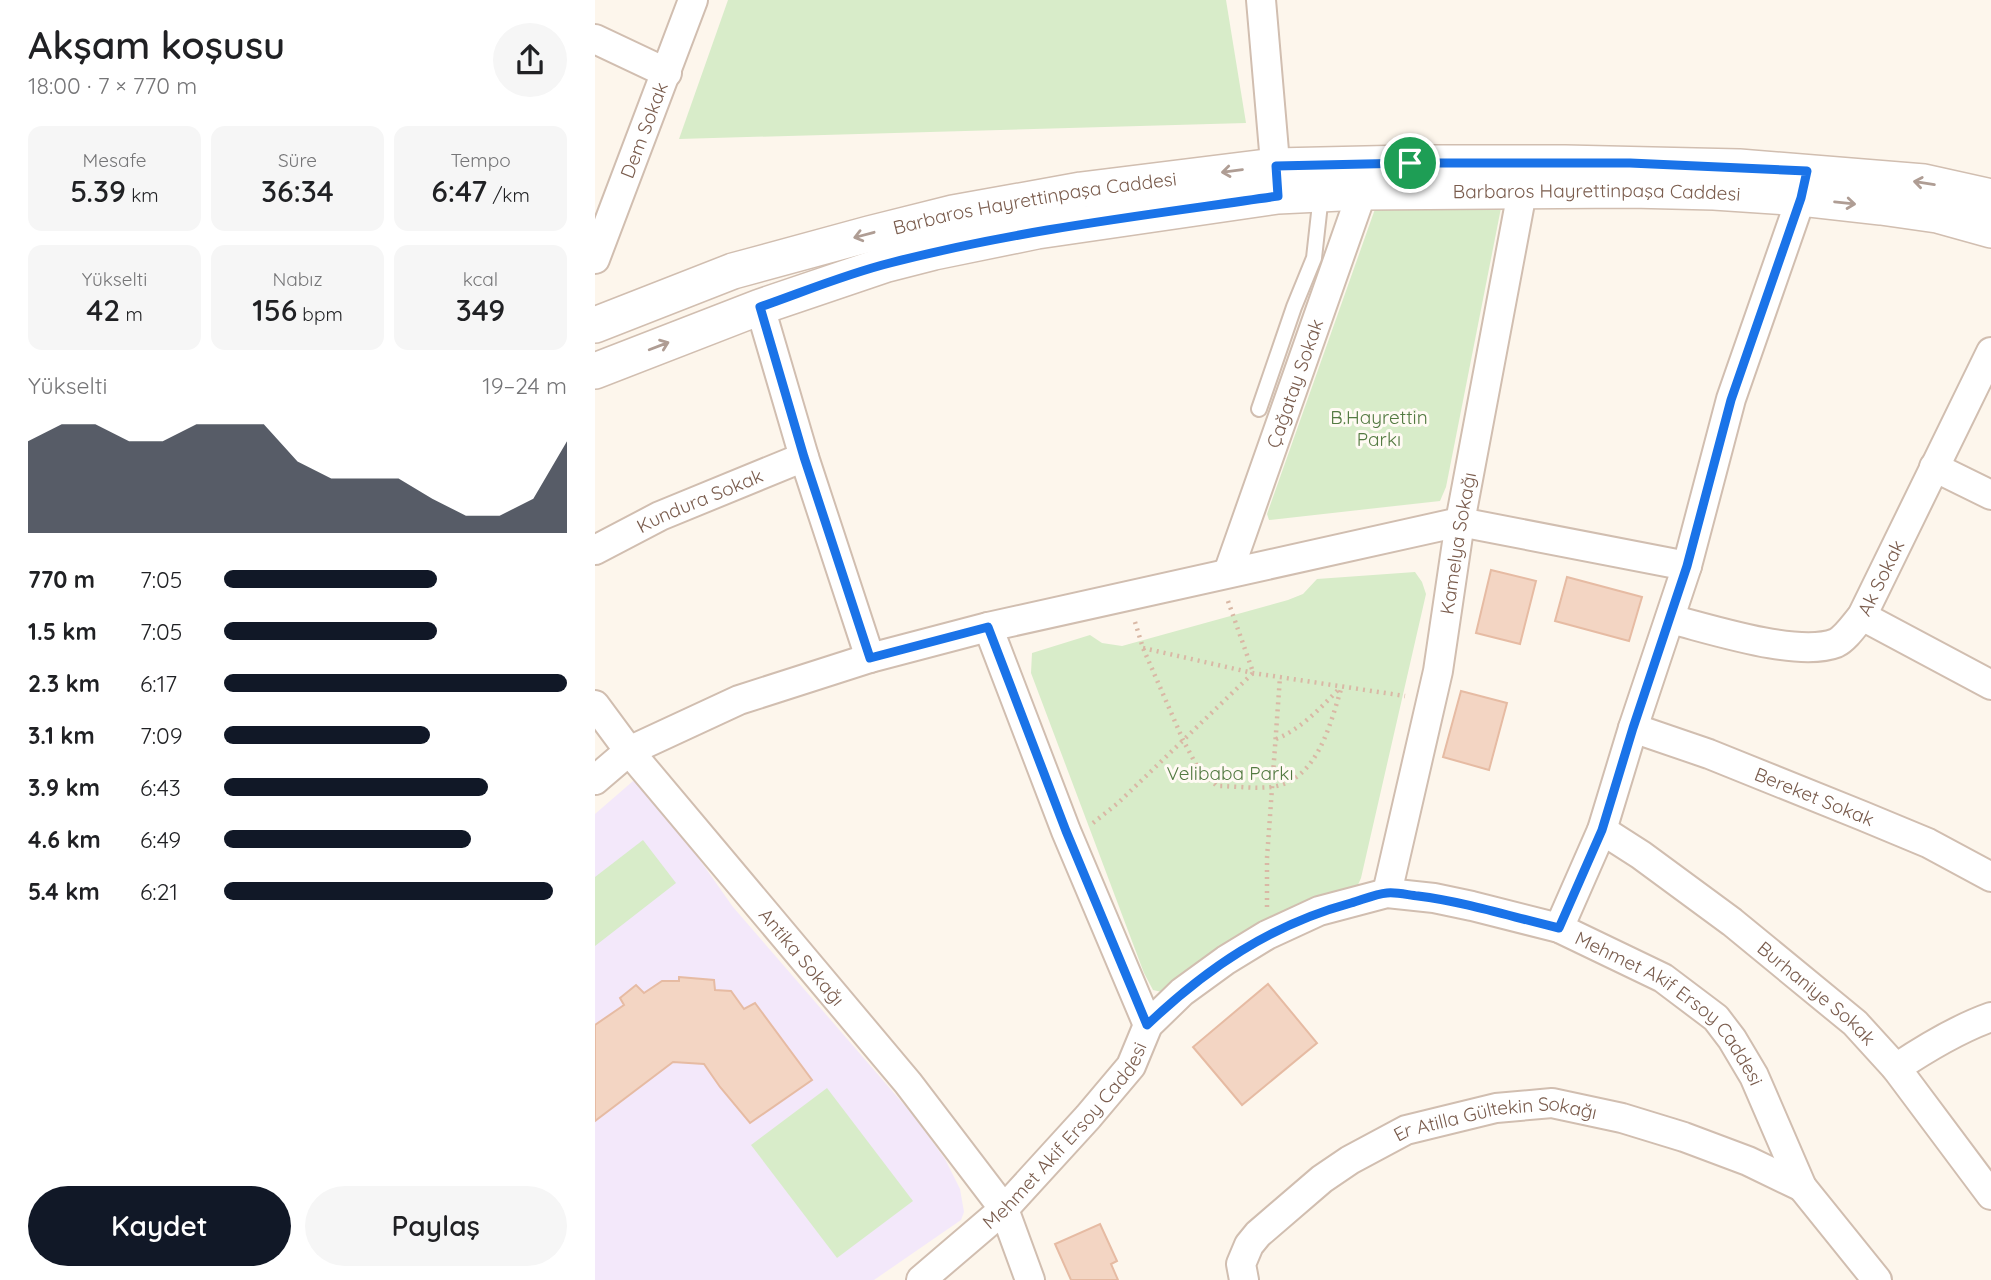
<!DOCTYPE html>
<html lang="tr">
<meta charset="utf-8">
<style>
body{margin:0;font-family:Quicksand,sans-serif;background:#f6f6f6;color:#202124;height:100vh;display:flex;flex-direction:column;font-size:26px;white-space:nowrap}
*{box-sizing:border-box;margin:0}
p{font-size:23px;color:#757577}
.icon{flex:none;width:38px;height:38px;fill:none;stroke:currentColor;stroke-width:2;stroke-linecap:round;stroke-linejoin:round}
.map{position:relative;flex:1;overflow:hidden}
.details{display:flex;flex-direction:column;background:#fff;width:595px}
.details>*{flex:none}
.pin{position:absolute;display:grid;place-items:center;width:60px;height:60px;color:#fff;margin:-30px;border:4px solid #fff;border-radius:50%;box-shadow:0 2px 7px #0007}
.round{display:grid;place-items:center;flex:none;width:74px;height:74px;border-radius:37px;background:#f6f6f6}
.head{display:flex;align-items:center;justify-content:space-between;height:119px;padding:0 28px}
h1{font-size:38px;font-weight:600;line-height:52px}
.figures{display:grid;grid-template-columns:repeat(3,1fr);gap:10px;height:119px;padding:7px 28px}
.figures div{display:grid;align-content:center;border-radius:14px;background:#f6f6f6;text-align:center}
.figures b{font-size:30px;font-weight:600}
.figures small{font-size:19px;font-weight:400}
.figures p{font-size:19px}
.chart{height:196px;padding:14px 28px}
.chart p{display:flex;justify-content:space-between}
.chart svg{width:100%;height:126px;margin-top:7px;fill:#111827;opacity:.7}
.button{display:flex;gap:14px;margin-top:auto;padding:14px 28px}
.button a{flex:1;height:80px;border-radius:42px;background:#111827;color:#fff;font-size:28px;font-weight:600;line-height:80px;text-align:center}
.button a+a{background:#f6f6f6;color:#202124}
ul{padding:0 28px;list-style:none;font-size:23px}
li{display:grid;grid-template-columns:112px 84px 1fr;align-items:center;height:52px}
li i{height:18px;border-radius:9px;background:#111827}
main{display:flex;flex:1;min-height:0}
.map>svg:first-child{display:block}
.education{fill:#f3e8fa}
.green{fill:#d8ecc9}
.building{fill:#f3d5c3;stroke:#e6bba3;stroke-width:2}
.lines{fill:none;stroke-linecap:round;stroke-linejoin:round}
.service-casing{stroke:#d1beb0;stroke-width:18}
.minor-casing{stroke:#d1beb0;stroke-width:32}
.tertiary-casing{stroke:#d1beb0;stroke-width:38}
.path{stroke:#d9b8a5;stroke-width:4.5;stroke-dasharray:2 5;stroke-linecap:butt}
.service{stroke:#fff;stroke-width:14}
.minor{stroke:#fff;stroke-width:28}
.tertiary{stroke:#fff;stroke-width:35}
.oneway{stroke:#af9d94}
.route-casing{stroke:#fff;stroke-width:14}
.route{stroke:#1a73e8;stroke-width:9}
.labels{text-anchor:middle;dominant-baseline:central;stroke-width:6;stroke-linejoin:round;paint-order:stroke}
.street-label{font-size:19px;fill:#7a5c4d;stroke:#fffaf3}
.park-label{font-size:19px;fill:#537a41;stroke:#fffaf3}
</style>
<main>
<section class="details">
<div class="head"><div><h1>Akşam koşusu</h1><p>18:00 · 7 × 770 m</p></div><a class="round"><svg class="icon" aria-label="share" viewBox="0 0 24 24"><path d="M12 15V3M7 8l5-5 5 5M5 13v7h14v-7"/></svg></a></div>
<div class="figures">
<div><p>Mesafe</p><b>5.39<small> km</small></b></div>
<div><p>Süre</p><b>36:34</b></div>
<div><p>Tempo</p><b>6:47<small> /km</small></b></div>
</div>
<div class="figures">
<div><p>Yükselti</p><b>42<small> m</small></b></div>
<div><p>Nabız</p><b>156<small> bpm</small></b></div>
<div><p>kcal</p><b>349</b></div>
</div>
<div class="chart"><p><span>Yükselti</span>19–24 m</p>
<svg viewBox="0 0 160 44" preserveAspectRatio="none"><path d="M0 44V12L10 6L20 6L30 12L40 12L50 6L60 6L70 6L80 19L90 25L100 25L110 25L120 32L130 38L140 38L150 32L160 12V44z"/></svg>
</div>
<ul>
<li><b>770 m</b>7:05<i style="width:62%"></i></li>
<li><b>1.5 km</b>7:05<i style="width:62%"></i></li>
<li><b>2.3 km</b>6:17<i style="width:100%"></i></li>
<li><b>3.1 km</b>7:09<i style="width:60%"></i></li>
<li><b>3.9 km</b>6:43<i style="width:77%"></i></li>
<li><b>4.6 km</b>6:49<i style="width:72%"></i></li>
<li><b>5.4 km</b>6:21<i style="width:96%"></i></li>
</ul>
<div class="button"><a>Kaydet</a><a>Paylaş</a></div>
</section>
<div class="map">
<svg width="1396" height="1280" viewBox="0 0 1396 1280">
<rect width="100%" height="100%" fill="#fdf6ec"/>
<polygon class="education" points="45,775 138,907 318,1115 350,1159 365,1189 369,1212 366,1220 279,1280 0,1280 0,814"/>
<g class="green">
<polygon points="133,0 631,0 651,123 84,139"/>
<polygon points="906,208 851,487 845,501 674,520 672,514 780,209"/>
<polygon points="820,572 827,582 831,594 766,878 762,887 581,986 567,992 558,990 549,973 436,673 437,653 495,635 507,643 527,646 693,600 708,594 722,579"/>
<polygon points="48,840 81,883 0,946 0,877"/>
<polygon points="232,1088 318,1201 242,1258 156,1145"/>
</g>
<g class="building">
<polygon points="896,570 941,581 925,644 881,633"/>
<polygon points="972,577 1047,597 1034,641 960,621"/>
<polygon points="866,691 912,703 894,770 848,757"/>
<polygon points="84,977 119,980 120,990 136,991 149,1009 160,1003 217,1080 155,1123 125,1087 109,1064 78,1062 0,1121 0,1025 29,1005 25,998 41,985 49,993 67,981 84,981"/>
<polygon points="673,984 722,1043 647,1105 598,1047"/>
<polygon points="505,1224 522,1261 516,1264 523,1280 476,1280 460,1244"/>
</g>
<g class="lines">
<g class="service-casing">
<polyline id="service" points="664,409 699,307 719,258 726,195"/>
</g>
<g class="minor-casing">
<g id="minor">
<polyline points="666,0 682,186"/>
<polyline points="0,39 72,73"/>
<path id="s1" d="M0,259L98,0"/>
<polyline points="165,307 209,457 275,658"/>
<polyline points="1339,467 1396,495"/>
<path id="s2" d="M0,550L65,516L209,457"/>
<path id="s3" d="M633,573L767,192"/>
<polyline points="1267,616 1396,685"/>
<path id="s4" d="M1075,619C1116,629 1203,658 1241,643C1251,638 1260,624 1267,616L1396,352"/>
<polyline points="393,627 471,831 553,1025"/>
<path id="s5" d="M0,705L34,751L313,1083L409,1209L435,1280"/>
<path id="s6" d="M1038,728L1114,754L1268,816L1333,843L1396,877"/>
<polyline points="0,780 34,751 144,700 275,658 393,627 865,522 1092,566"/>
<path id="s7" d="M1007,830L1046,855L1137,922L1260,1023L1301,1068L1396,1195"/>
<path id="s8" d="M792,893L843,671L865,522L927,192"/>
<polyline points="964,928 1007,830 1038,728 1092,566 1136,399 1206,198"/>
<path d="M1301,1068C1331,1048 1362,1029 1396,1017"/>
<path id="s9" d="M326,1280L409,1209L493,1117L536,1066L553,1025L587,992L631,960L672,935L724,911L792,893L839,898L877,906L964,928L1068,978L1121,1018L1137,1039L1159,1076L1207,1187L1282,1280"/>
<path id="s10" d="M649,1280L646,1264L654,1245L663,1234L727,1179L755,1160L811,1130L901,1108L957,1103L1027,1118L1089,1137L1153,1161L1207,1187"/>
</g>
</g>
<g class="tertiary-casing">
<g id="tertiary">
<path id="s11" d="M0,325L138,271L274,234L358,213L486,190L681,166L815,163H970L1144,167L1329,182L1396,197"/>
<path id="s12" d="M0,371L165,307L292,264L339,252L442,231L683,196L767,192L1036,190L1119,192L1206,198L1286,207L1342,215L1396,230"/>
</g>
</g>
<g class="path">
<polyline points="633,601 658,672"/>
<path d="M540,622L548,648L588,740L604,770L622,786C639,786 658,789 676,787C723,781 735,724 747,686"/>
<polyline points="548,648 658,673 810,696"/>
<path d="M681,739C708,728 726,707 746,687"/>
<polyline points="498,823 523,803 658,673"/>
<polyline points="672,907 672,858 685,677"/>
</g>
<use href="#service" class="service"/>
<use href="#minor" class="minor"/>
<use href="#tertiary" class="tertiary"/>
</g>
<defs><path id="oneway-shaft" d="M-6 0H5M1.5-3L5.5 0L1.5 3" fill="none" stroke-width="1.6" stroke-linecap="round" stroke-linejoin="round" transform="scale(1.75)"/></defs>
<g class="oneway">
<use href="#oneway-shaft" transform="translate(637 171) rotate(173)"/>
<use href="#oneway-shaft" transform="translate(1329 183) rotate(-171)"/>
<use href="#oneway-shaft" transform="translate(1250 203) rotate(6)"/>
<use href="#oneway-shaft" transform="translate(269 235) rotate(165)"/>
<use href="#oneway-shaft" transform="translate(64 346) rotate(-21)"/>
</g>
<g class="lines">
<g class="route-casing">
<path id="route" d="M815,163H1035L1212,171L1206,198L1136,400L1092,566L1038,728L1007,830L964,928C917,917 871,902 823,896C813,895 802,892 792,893C780,894 767,900 756,903C675,925 612,968 552,1025L471,831L393,627L275,658L209,457L165,307C208,292 251,274 295,263C422,230 553,215 683,196L681,166Z"/>
</g>
<use href="#route" class="route"/>
</g>
<g class="labels">
<g class="street-label">
<text stroke="none"><textPath href="#s1" startOffset="138">Dem Sokak</textPath></text>
<text stroke="none"><textPath href="#s12" startOffset="1027">Barbaros Hayrettinpaşa Caddesi</textPath></text>
<text stroke="none"><textPath href="#s11" startOffset="458">Barbaros Hayrettinpaşa Caddesi</textPath></text>
<text stroke="none"><textPath href="#s3" startOffset="201">Çağatay Sokak</textPath></text>
<text stroke="none"><textPath href="#s2" startOffset="116">Kundura Sokak</textPath></text>
<text stroke="none"><textPath href="#s8" startOffset="357">Kamelya Sokağı</textPath></text>
<text stroke="none"><textPath href="#s4" startOffset="250">Ak Sokak</textPath></text>
<text stroke="none"><textPath href="#s6" startOffset="194">Bereket Sokak</textPath></text>
<text stroke="none"><textPath href="#s5" startOffset="326">Antika Sokağı</textPath></text>
<text stroke="none"><textPath href="#s7" startOffset="270">Burhaniye Sokak</textPath></text>
<text stroke="none"><textPath href="#s9" startOffset="938">Mehmet Akif Ersoy Caddesi</textPath></text>
<text stroke="none"><textPath href="#s10" startOffset="324">Er Atilla Gültekin Sokağı</textPath></text>
<text stroke="none"><textPath href="#s9" startOffset="205">Mehmet Akif Ersoy Caddesi</textPath></text>
</g>
<g class="park-label">
<text x="784" y="417">B.Hayrettin<tspan x="784" dy="22">Parkı</tspan></text>
<text x="635" y="773">Velibaba Parkı</text>
</g>
</g>
</svg>
<div class="pin" style="left:815px;top:163px;background:#1e9e55"><svg class="icon" aria-label="arrive" viewBox="0 0 24 24"><path d="M6 21V4h12l-3 4 3 4H6"/></svg></div>
</div>
</main>
